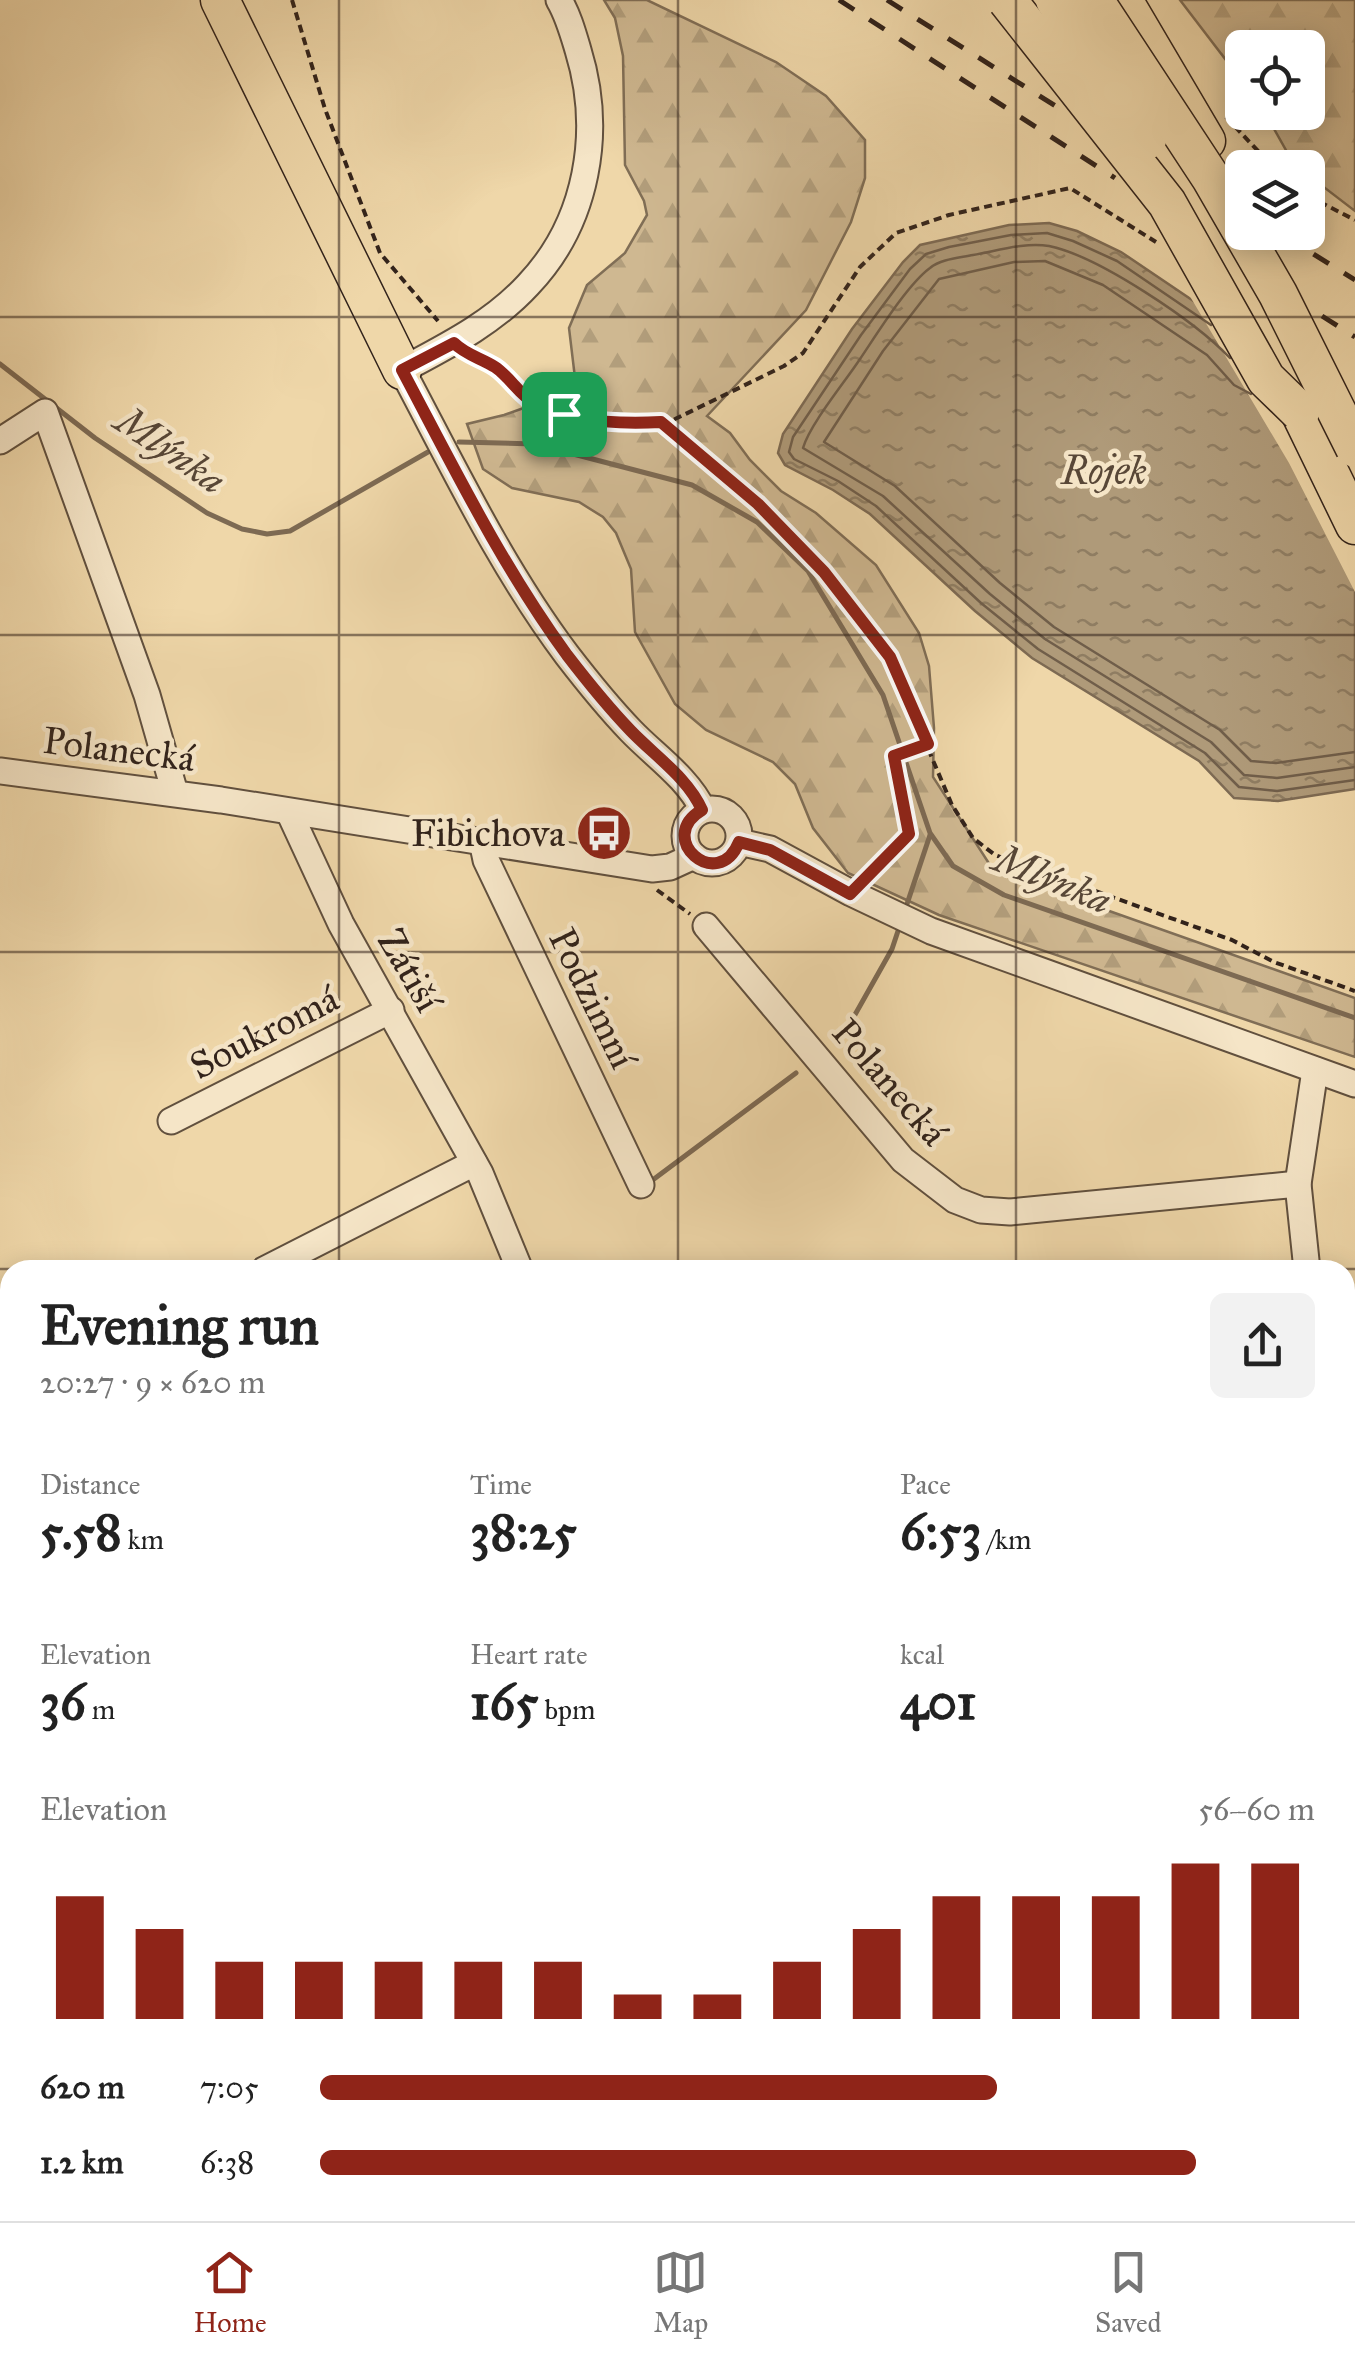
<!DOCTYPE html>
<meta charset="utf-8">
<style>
body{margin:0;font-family:"IM FELL Great Primer",serif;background:#f2f2f2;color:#222;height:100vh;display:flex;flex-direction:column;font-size:38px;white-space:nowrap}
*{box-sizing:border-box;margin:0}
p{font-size:32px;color:#767676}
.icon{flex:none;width:55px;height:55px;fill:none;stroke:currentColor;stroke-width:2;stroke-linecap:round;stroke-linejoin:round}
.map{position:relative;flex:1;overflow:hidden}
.side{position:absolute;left:0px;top:1260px;width:1355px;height:962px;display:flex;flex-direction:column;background:#fff;border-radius:30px 30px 0 0;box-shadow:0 5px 25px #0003}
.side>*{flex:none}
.controls{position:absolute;left:1225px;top:30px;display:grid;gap:20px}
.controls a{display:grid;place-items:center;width:100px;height:100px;border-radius:15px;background:#fff;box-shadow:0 5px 25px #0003;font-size:50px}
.pin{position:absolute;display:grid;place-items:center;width:85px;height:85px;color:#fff;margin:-42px;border-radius:20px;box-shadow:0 5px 15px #0006}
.round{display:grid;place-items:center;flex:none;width:105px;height:105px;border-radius:15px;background:#f2f2f2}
.headline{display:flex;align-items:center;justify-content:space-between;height:170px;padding:0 40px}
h1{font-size:55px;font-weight:700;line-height:75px}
.stats{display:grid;grid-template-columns:repeat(3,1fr);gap:15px;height:170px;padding:10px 40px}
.stats div{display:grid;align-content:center}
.stats b{font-size:50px;font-weight:700}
.stats small{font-size:28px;font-weight:400}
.stats p{font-size:28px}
.chart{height:280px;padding:20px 40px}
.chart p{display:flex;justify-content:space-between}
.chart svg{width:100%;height:180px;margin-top:10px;stroke:#8f2418;stroke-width:6}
ul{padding:0 40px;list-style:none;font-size:32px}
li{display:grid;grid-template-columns:160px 120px 1fr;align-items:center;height:75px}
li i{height:25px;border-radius:12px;background:#8f2418}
.tab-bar{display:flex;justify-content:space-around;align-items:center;height:140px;border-top:2px solid #e0e0e0;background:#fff;font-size:28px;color:#767676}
.tab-bar a{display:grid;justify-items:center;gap:5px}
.tab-bar .active{color:#8f2418}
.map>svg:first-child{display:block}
.forest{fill:url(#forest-firs);stroke:#806e56;stroke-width:2.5}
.water{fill:url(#water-ripples);stroke:#7d6a53;stroke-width:2.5}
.pier{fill:#efd7a9}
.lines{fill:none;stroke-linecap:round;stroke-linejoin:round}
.shore{stroke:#705e4a;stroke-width:2.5}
.stream{stroke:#7d6a53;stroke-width:5}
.minor-casing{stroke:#61503e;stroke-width:29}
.highway-casing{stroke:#32231b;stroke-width:41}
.path{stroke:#32231b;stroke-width:4;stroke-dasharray:8 5;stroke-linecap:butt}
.minor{stroke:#f5e5c7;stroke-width:25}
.highway{stroke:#efd7a9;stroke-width:38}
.rail{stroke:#32231b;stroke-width:5;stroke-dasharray:18 18;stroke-linecap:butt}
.highway-bridge-casing{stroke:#32231b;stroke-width:41;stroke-linecap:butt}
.highway-bridge{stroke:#efd7a9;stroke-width:38}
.route-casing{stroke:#fff;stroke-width:20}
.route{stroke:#8f2418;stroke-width:12}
.grid{fill:none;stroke:#32231b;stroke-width:2.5;stroke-opacity:0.55}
.labels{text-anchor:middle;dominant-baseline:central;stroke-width:9;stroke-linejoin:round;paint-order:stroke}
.street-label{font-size:38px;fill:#32231b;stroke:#f5e5c7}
.poi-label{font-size:38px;fill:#32231b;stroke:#f5e5c7;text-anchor:end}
.water-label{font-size:40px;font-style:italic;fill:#584737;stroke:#f5e5c7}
</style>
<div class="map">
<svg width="1355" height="2221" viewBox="0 0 1355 2221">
<defs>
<pattern id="forest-firs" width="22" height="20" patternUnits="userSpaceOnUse" patternTransform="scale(2.5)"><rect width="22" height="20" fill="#cfb891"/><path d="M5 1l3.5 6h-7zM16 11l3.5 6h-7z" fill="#b29e7c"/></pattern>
<pattern id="water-ripples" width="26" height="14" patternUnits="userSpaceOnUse" patternTransform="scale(2.5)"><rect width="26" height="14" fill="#af9a79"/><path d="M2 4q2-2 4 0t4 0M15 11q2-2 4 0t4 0" fill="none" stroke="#8f7d62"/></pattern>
</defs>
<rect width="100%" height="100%" fill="#efd7a9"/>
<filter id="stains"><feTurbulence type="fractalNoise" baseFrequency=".002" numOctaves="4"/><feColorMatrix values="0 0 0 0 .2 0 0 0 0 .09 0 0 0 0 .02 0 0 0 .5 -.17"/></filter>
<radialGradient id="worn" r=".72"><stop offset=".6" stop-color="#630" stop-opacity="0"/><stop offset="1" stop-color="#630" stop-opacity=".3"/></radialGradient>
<g class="forest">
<polygon points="604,0 647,0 776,62 826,96 865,140 865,178 851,222 806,310 707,416 730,433 750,460 781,491 816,513 876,565 919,633 929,666 934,728 933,777 990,865 1033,884 1355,998 1355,1057 939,915 848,873 813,828 795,784 773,762 706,730 675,704 635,632 631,569 616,533 603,517 579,502 512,488 483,469 467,424 504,415 571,391 575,378 569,328 587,285 625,253 647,215 644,201 625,165 623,56 615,18"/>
<polygon points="1180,0 1355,0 1355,211 1308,175 1308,168 1295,166 1265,113 1308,112 1308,48 1242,48 1242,81"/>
</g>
<polygon class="water" points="1049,223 1077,231 1121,252 1232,327 1261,358 1355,403 1355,789 1278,801 1234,798 1199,761 1032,658 975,611 870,514 833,490 785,465 778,453 783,434 852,329 903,262 920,245 1009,225"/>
<polygon class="pier" points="1185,288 1235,324 1264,354 1303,363 1355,397 1355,592 1289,463"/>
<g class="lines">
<g class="shore">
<polyline points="1211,325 1117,261 1073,241 1047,233 1011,235 949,247 926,254 910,269 861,335 793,437 789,452 794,459 838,481 876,506 981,603 1038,649 1205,753 1239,787 1277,791 1355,780"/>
<path d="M1230,358C1195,321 1098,256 1049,246C1024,242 997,251 973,255C959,258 941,259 930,268C907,285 877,334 860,359C845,382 810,424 803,448L883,496L990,594L1045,639L1211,742L1244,775L1277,778L1355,767"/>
<polyline points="1251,394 1234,385 1207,355 1103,285 1045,261 1014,262 939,279 883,351 824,442 895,486 1000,583 1054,627 1220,730 1251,761 1276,763 1355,752"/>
</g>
<g class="stream">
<polyline points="0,364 95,438 207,513 242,529 267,534 290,531 428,452"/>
<polyline points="459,442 535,444 692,485 757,522 808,571 883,695 930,833 953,866 1004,895 1355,1018"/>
<polyline points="905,910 930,835"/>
<polyline points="852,1020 892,949 900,925"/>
<polyline points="650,1182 796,1073"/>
</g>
<g class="minor-casing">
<g id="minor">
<path d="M559,0C568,15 573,33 578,50C603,131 588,222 528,285C493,323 447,346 402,370C453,466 501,567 567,655C587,681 608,707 631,731C655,756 688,778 703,810"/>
<polyline points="0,441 45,412 147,695 175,793"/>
<polyline points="0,771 221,800 652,869 670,867 694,856"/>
<circle cx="712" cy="836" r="27"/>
<polyline points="289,812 341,924 480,1173 520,1270"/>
<polyline points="482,841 486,860 641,1185"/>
<polyline points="739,842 770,849 851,893 931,931 1355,1084"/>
<polyline points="706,926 903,1160 955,1200 981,1210 1010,1212 1298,1184"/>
<polyline points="171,1121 391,1010"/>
<polyline points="264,1270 474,1163"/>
<polyline points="1307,1270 1298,1184 1315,1070"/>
<polyline points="1345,1482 1355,1503"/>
</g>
</g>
<g class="highway-casing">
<g id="highway">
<polyline points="220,0 402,370"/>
<polyline points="1123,0 1206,141"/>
<polyline points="1300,412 1355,525"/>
</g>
</g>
<g class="path">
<polyline points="292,0 325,109 380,253 438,321"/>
<polyline points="1226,117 1274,168"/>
<polyline points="1308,196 1355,220"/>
<polyline points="473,357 496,367 533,403 564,414 632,424 669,422 784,366 803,353 860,267 896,233 949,215 1070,188 1156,242"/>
<polyline points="661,422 758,504 824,572 889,657 952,805 973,838 995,855 1232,940 1274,962 1355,991"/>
<polyline points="867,876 909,834 894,756 928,744"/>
<polyline points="657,890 690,914"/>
</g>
<use href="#minor" class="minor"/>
<use href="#highway" class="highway"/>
<g class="rail">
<polyline points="839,0 1115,178"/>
<polyline points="887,0 1062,110"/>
<polyline points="1283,235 1355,280"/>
<polyline points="1322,316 1355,337"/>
</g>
<g class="highway-bridge-casing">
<g id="highway-bridge">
<polyline points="1007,0 1167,203 1266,379 1300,412"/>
<polyline points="1055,0 1147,140"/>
<polyline points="1094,0 1211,178 1278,294 1355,448"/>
</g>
</g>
<use href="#highway-bridge" class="highway-bridge"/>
</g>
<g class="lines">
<g class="route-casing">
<path id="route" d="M454,343C466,355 481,358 495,367C510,377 520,396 536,404C572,423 622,424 661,422L758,504L824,572L890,657L928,744L894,756L909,834L850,894L770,850L739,842C718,894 654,838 702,810C688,778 655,756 631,731C608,707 587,681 567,655C502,566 453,466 402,370Z"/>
</g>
<use href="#route" class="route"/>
</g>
<path class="grid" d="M339,0V1270M678,0V1270M1016,0V1270M0,317H1355M0,635H1355M0,952H1355M0,1269H1355M0,1586H10M1345,1586H1355M0,1904H10M1345,1904H1355M339,2212V2221M678,2212V2221M1016,2212V2221"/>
<defs>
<g id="bus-disc" transform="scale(2.875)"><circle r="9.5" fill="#8f2418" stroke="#f5e5c7"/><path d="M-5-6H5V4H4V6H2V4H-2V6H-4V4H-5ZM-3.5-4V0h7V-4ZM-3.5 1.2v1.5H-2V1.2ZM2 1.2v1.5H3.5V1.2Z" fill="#fff"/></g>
</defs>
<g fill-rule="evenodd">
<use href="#bus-disc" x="604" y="833"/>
</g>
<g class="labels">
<g class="street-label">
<text transform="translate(119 749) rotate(7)">Polanecká</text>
<text transform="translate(410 970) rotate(60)">Zátiší</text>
<text transform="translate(593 998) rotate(64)">Podzimní</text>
<text transform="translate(264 1032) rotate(-27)">Soukromá</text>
<text transform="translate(890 1082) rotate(49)">Polanecká</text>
</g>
<g class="poi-label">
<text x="565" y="833">Fibichova</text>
</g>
<g class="water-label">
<text transform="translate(171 450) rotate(34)">Mlýnka</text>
<text x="1104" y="470">Rojek</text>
<text transform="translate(1053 879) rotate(22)">Mlýnka</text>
</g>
</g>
<rect width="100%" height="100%" filter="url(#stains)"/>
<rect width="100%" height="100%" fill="url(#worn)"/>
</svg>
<div class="controls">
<a><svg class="icon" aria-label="locate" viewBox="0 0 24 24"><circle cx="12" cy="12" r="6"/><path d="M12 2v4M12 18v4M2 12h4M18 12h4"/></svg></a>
<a><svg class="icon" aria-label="layers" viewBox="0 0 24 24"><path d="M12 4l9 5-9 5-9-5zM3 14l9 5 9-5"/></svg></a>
</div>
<div class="pin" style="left:564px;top:414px;background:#1e9e55"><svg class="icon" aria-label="arrive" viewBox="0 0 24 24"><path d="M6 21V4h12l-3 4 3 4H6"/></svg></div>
<section class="side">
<div class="headline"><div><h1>Evening run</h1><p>20:27 · 9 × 620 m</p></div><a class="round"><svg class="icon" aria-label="share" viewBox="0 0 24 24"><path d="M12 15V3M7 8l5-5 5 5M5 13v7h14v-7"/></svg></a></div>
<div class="stats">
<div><p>Distance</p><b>5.58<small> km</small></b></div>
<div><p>Time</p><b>38:25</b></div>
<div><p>Pace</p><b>6:53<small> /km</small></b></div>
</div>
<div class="stats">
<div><p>Elevation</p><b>36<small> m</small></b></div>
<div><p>Heart rate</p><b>165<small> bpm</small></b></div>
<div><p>kcal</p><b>401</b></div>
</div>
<div class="chart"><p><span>Elevation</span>56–60 m</p>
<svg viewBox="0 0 160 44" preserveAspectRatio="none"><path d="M5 44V14M15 44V22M25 44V30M35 44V30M45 44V30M55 44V30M65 44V30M75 44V38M85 44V38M95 44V30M105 44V22M115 44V14M125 44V14M135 44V14M145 44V6M155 44V6"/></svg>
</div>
<ul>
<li><b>620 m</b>7:05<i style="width:68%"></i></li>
<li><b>1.2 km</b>6:38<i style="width:88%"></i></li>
</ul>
</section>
</div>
<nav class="tab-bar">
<a class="active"><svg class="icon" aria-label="home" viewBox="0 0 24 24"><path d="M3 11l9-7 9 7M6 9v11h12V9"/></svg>Home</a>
<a><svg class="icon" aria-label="map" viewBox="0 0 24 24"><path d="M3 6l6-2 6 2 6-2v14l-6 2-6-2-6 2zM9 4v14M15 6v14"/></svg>Map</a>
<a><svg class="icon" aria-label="saved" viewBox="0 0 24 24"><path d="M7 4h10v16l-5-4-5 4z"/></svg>Saved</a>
</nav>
